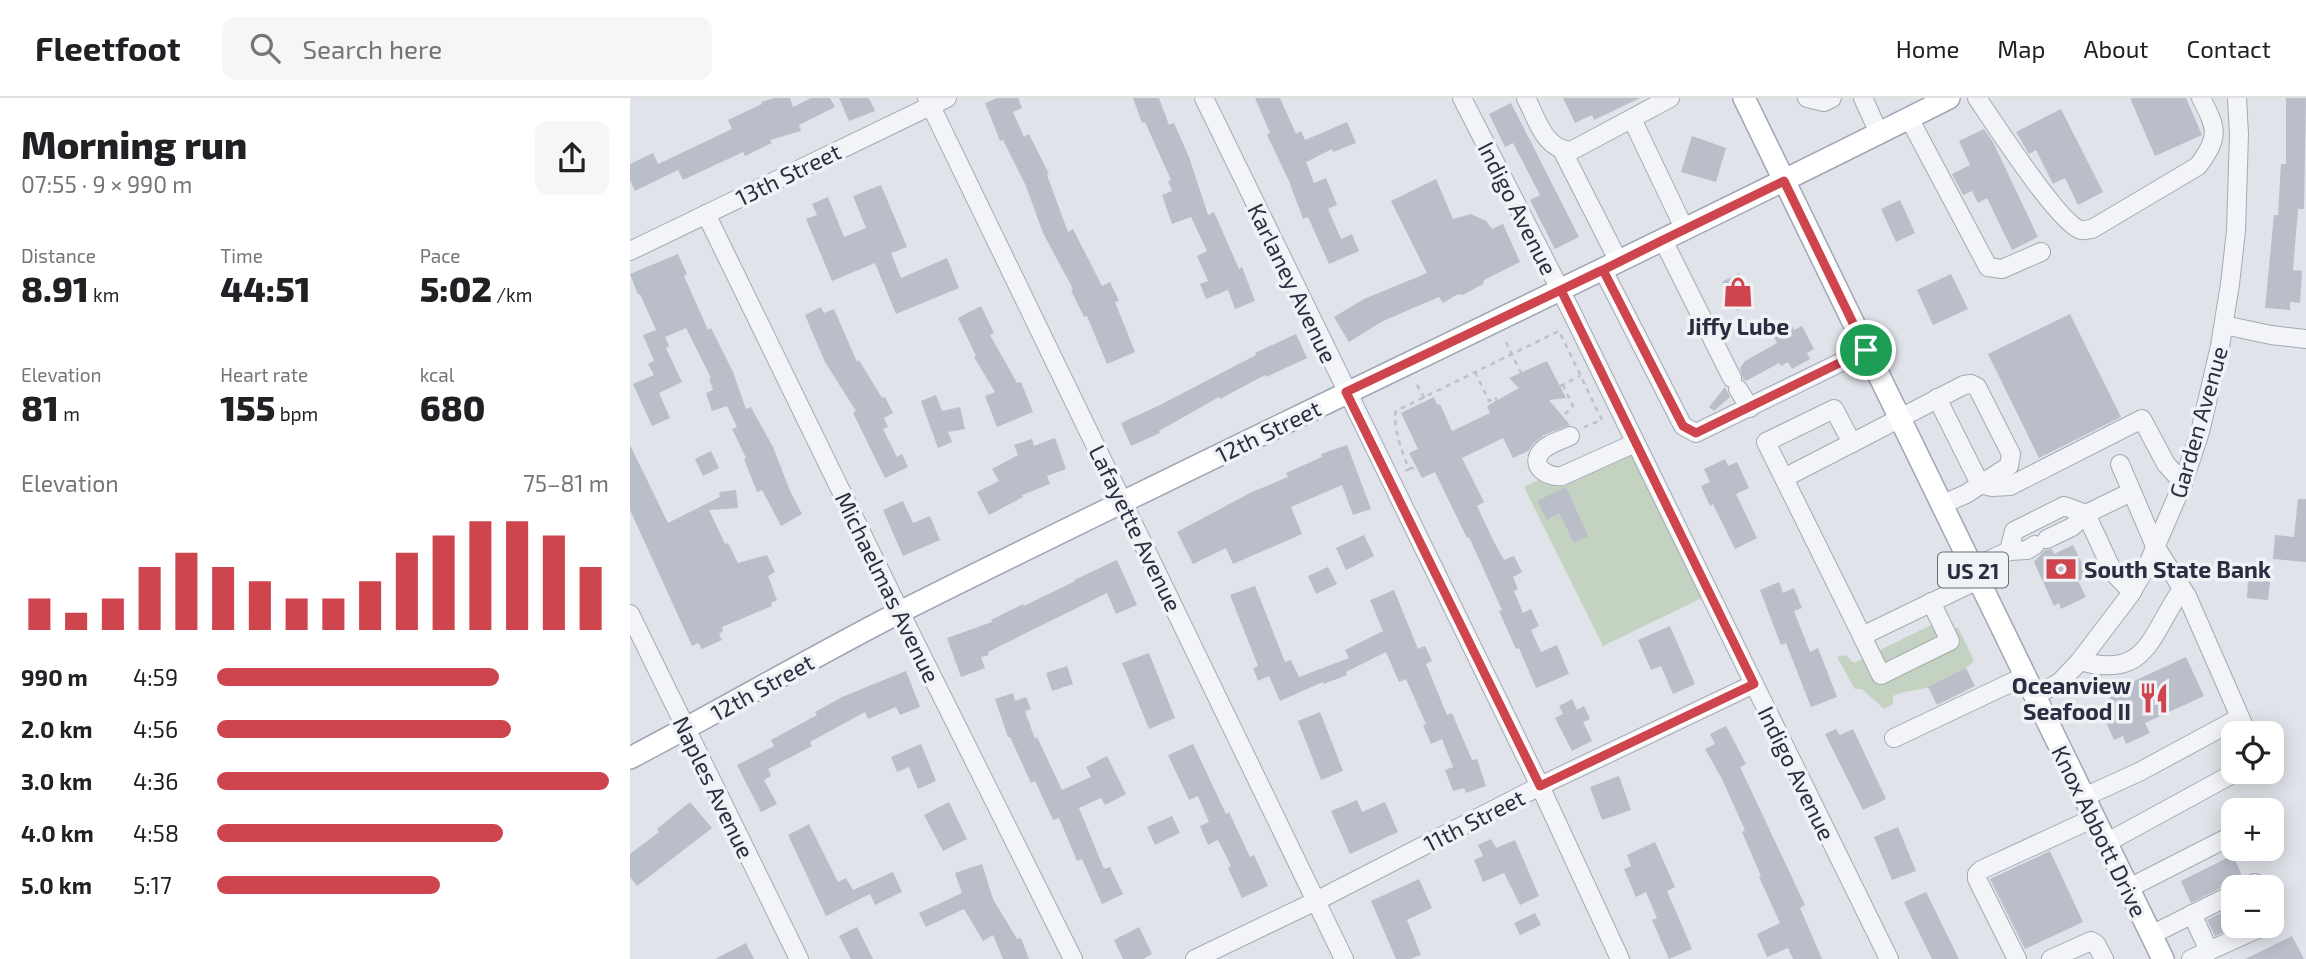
<!DOCTYPE html>
<meta charset="utf-8">
<style>
body{margin:0;font-family:"Exo 2",sans-serif;background:#f6f6f6;color:#202124;height:100vh;display:flex;flex-direction:column;font-size:26px;white-space:nowrap}
*{box-sizing:border-box;margin:0}
p{font-size:23px;color:#757577}
.icon{flex:none;width:38px;height:38px;fill:none;stroke:currentColor;stroke-width:2;stroke-linecap:round;stroke-linejoin:round}
.map{position:relative;flex:1;overflow:hidden}
.side{display:flex;flex-direction:column;background:#fff;width:630px}
.side>*{flex:none}
.tools{position:absolute;left:1591px;top:623px;display:grid;gap:14px}
.tools a{display:grid;place-items:center;width:63px;height:63px;border-radius:14px;background:#fff;box-shadow:0 4px 18px #0003;font-size:35px}
.pin{position:absolute;display:grid;place-items:center;width:60px;height:60px;color:#fff;margin:-30px;border:4px solid #fff;border-radius:50%;box-shadow:0 2px 7px #0007}
.round{display:grid;place-items:center;flex:none;width:74px;height:74px;border-radius:14px;background:#f6f6f6}
.headline{display:flex;align-items:center;justify-content:space-between;height:119px;padding:0 21px}
h1{font-size:38px;font-weight:800;line-height:52px}
.metrics{display:grid;grid-template-columns:repeat(3,1fr);gap:10px;height:119px;padding:7px 21px}
.metrics div{display:grid;align-content:center}
.metrics b{font-size:35px;font-weight:800}
.metrics small{font-size:19px;font-weight:400}
.metrics p{font-size:19px}
.chart{height:196px;padding:14px 21px}
.chart p{display:flex;justify-content:space-between}
.chart svg{width:100%;height:126px;margin-top:7px;stroke:#ce454e;stroke-width:6}
ul{padding:0 21px;list-style:none;font-size:23px}
li{display:grid;grid-template-columns:112px 84px 1fr;align-items:center;height:52px}
li i{height:18px;border-radius:9px;background:#ce454e}
header{display:flex;align-items:center;gap:42px;box-sizing:border-box;height:98px;padding:0 35px;background:#fff;border-bottom:2px solid #e0e0e0}
header strong{font-size:33px}
nav{display:flex;gap:38px;margin-inline-start:auto;font-size:24px}
.search{width:490px;height:63px;background:#f6f6f6;display:flex;align-items:center;gap:18px;box-sizing:border-box;padding:0 24px;border-radius:14px;color:#757577;font-size:26px}
main{display:flex;flex:1;min-height:0}
.map>svg:first-child{display:block}
.green{fill:#c4d3c1}
.building{fill:#babec9}
.lines{fill:none;stroke-linecap:round;stroke-linejoin:round}
.minor-casing{stroke:#a5a9b3;stroke-width:20}
.major-casing{stroke:#9fa6b5;stroke-width:24}
.path{stroke:#bec1c7;stroke-width:2.5;stroke-dasharray:5 5;stroke-linecap:butt}
.minor{stroke:#f3f4f7;stroke-width:18}
.major{stroke:#fff;stroke-width:21}
.route-casing{stroke:#fff;stroke-width:14}
.route{stroke:#ce454e;stroke-width:9}
.labels{text-anchor:middle;dominant-baseline:central;stroke-width:7;stroke-linejoin:round;paint-order:stroke}
.shield{fill:#f0f2f6;stroke:#656a77;stroke-width:2}
.shield-label{font-size:21px;font-weight:bold;fill:#292f40}
.street-label{font-size:23px;fill:#292f40;stroke:#f0f2f6}
.poi-label{font-size:23px;font-weight:bold;fill:#292f40;stroke:#f0f2f6}
</style>
<header>
<strong>Fleetfoot</strong>
<div class="search"><svg class="icon" aria-label="search" viewBox="0 0 24 24"><circle cx="10" cy="10" r="6"/><path d="M15 15l6 6"/></svg>Search here</div>
<nav><a>Home</a><a>Map</a><a>About</a><a>Contact</a></nav>
</header>
<main>
<section class="side">
<div class="headline"><div><h1>Morning run</h1><p>07:55 · 9 × 990 m</p></div><a class="round"><svg class="icon" aria-label="share" viewBox="0 0 24 24"><path d="M12 15V3M7 8l5-5 5 5M5 13v7h14v-7"/></svg></a></div>
<div class="metrics">
<div><p>Distance</p><b>8.91<small> km</small></b></div>
<div><p>Time</p><b>44:51</b></div>
<div><p>Pace</p><b>5:02<small> /km</small></b></div>
</div>
<div class="metrics">
<div><p>Elevation</p><b>81<small> m</small></b></div>
<div><p>Heart rate</p><b>155<small> bpm</small></b></div>
<div><p>kcal</p><b>680</b></div>
</div>
<div class="chart"><p><span>Elevation</span>75–81 m</p>
<svg viewBox="0 0 160 44" preserveAspectRatio="none"><path d="M5 44V33M15 44V38M25 44V33M35 44V22M45 44V17M55 44V22M65 44V27M75 44V33M85 44V33M95 44V27M105 44V17M115 44V11M125 44V6M135 44V6M145 44V11M155 44V22"/></svg>
</div>
<ul>
<li><b>990 m</b>4:59<i style="width:72%"></i></li>
<li><b>2.0 km</b>4:56<i style="width:75%"></i></li>
<li><b>3.0 km</b>4:36<i style="width:100%"></i></li>
<li><b>4.0 km</b>4:58<i style="width:73%"></i></li>
<li><b>5.0 km</b>5:17<i style="width:57%"></i></li>
</ul>
</section>
<div class="map">
<svg width="1676" height="861" viewBox="0 0 1676 861">
<rect width="100%" height="100%" fill="#e0e3e9"/>
<g class="green">
<polygon points="1002,337 1080,496 973,548 894,389"/>
<path d="M1303,526L1310,537L1328,529L1344,563C1332,574 1311,586 1295,590C1284,593 1274,593 1263,598V606L1254,611L1232,591H1225L1207,559L1216,557L1224,565Z"/>
</g>
<g class="building">
<polygon points="144,0 160,0 163,9 181,0 200,0 205,9 169,27 171,33 140,42 142,45 115,58 113,54 53,82 48,72 5,93 0,82 0,66 23,55 28,66 102,31 98,22 132,6 131,4"/>
<polygon points="209,0 239,0 245,13 219,23"/>
<polygon points="367,0 388,0 392,10 383,14 394,39 399,36 419,76 417,77 438,134 443,131 472,188 480,184 489,203 485,204 505,254 477,266 457,218 454,219 441,192 443,191 413,135 396,88 373,42 370,43 355,5"/>
<polygon points="503,0 529,0 539,27 544,25 559,59 578,117 584,114 609,171 612,169 625,203 605,211 598,192 576,201 570,186 578,183 567,158 577,153 561,119 542,126 532,97 542,93 538,83 541,82 515,24 512,25"/>
<polygon points="625,0 650,0 666,36 671,33 675,42 717,24 726,45 703,54 702,51 676,64 684,85 696,80 707,107 698,111 711,141 722,136 729,153 699,166 678,119 673,121 659,83 637,37 640,35"/>
<polygon points="933,0 1010,0 964,22 962,17 945,25"/>
<polygon points="1500,0 1556,0 1572,37 1525,58"/>
<polygon points="1656,0 1676,0 1674,111 1668,111 1663,172 1672,173 1670,205 1660,204 1660,212 1635,210 1644,117 1648,117 1651,66 1656,66"/>
<polygon points="881,5 949,139 925,151 900,102 910,97 883,45 875,49 859,16"/>
<polygon points="1431,11 1473,94 1448,107 1435,80 1423,86 1406,52 1399,56 1386,34"/>
<polygon points="1354,31 1363,44 1408,139 1382,152 1357,100 1348,105 1342,93 1333,97 1322,76 1340,67 1329,43"/>
<polygon points="1062,38 1096,50 1086,84 1051,74"/>
<polygon points="806,81 823,121 841,116 856,123 862,131 873,126 890,164 854,182 853,186 833,197 828,196 813,205 809,199 753,223 719,244 704,219 734,201 797,175 761,103"/>
<polygon points="251,87 277,149 261,155 271,180 317,160 329,190 266,216 245,165 202,183 176,121 187,117 182,106 198,99 214,139 236,130 223,98"/>
<polygon points="1270,102 1285,135 1266,144 1251,111"/>
<polygon points="48,156 57,176 54,178 78,232 81,230 103,274 116,311 121,309 143,349 160,393 172,416 151,428 132,392 127,394 114,361 116,360 102,331 107,329 97,308 82,313 76,295 83,292 79,280 81,280 56,230 35,239 39,248 36,250 52,284 29,295 40,320 22,328 3,286 24,277 18,266 24,263 13,237 26,232 10,196 8,197 0,176"/>
<polygon points="1109,175 1124,203 1107,213 1092,184"/>
<polygon points="1321,176 1338,211 1303,227 1287,192"/>
<polygon points="351,208 364,235 360,237 387,285 391,284 403,314 367,329 355,298 365,294 344,259 346,258 328,220"/>
<polygon points="191,209 194,215 204,211 227,264 229,262 252,300 255,299 263,315 254,320 258,329 253,331 267,359 272,356 278,369 255,380 223,315 226,313 195,264 175,217"/>
<polygon points="1440,216 1491,319 1409,360 1358,256"/>
<polygon points="1161,225 1164,232 1172,228 1184,251 1177,255 1180,261 1162,271 1158,264 1151,268 1149,265 1116,283 1113,281 1110,270 1115,263 1147,245 1142,236"/>
<polygon points="666,236 677,260 636,279 635,277 590,301 589,299 529,333 530,335 501,348 491,325 530,307 626,257 625,255"/>
<polygon points="917,263 936,300 919,302 940,327 914,337 904,345 898,353 883,360 873,340 832,360 854,404 847,408 864,444 874,462 884,458 892,474 883,479 888,491 884,493 893,515 901,511 909,528 901,532 911,554 927,547 939,576 906,590 889,550 886,551 869,513 872,512 839,439 837,440 805,374 792,380 779,355 788,351 771,315 804,299 807,307 810,306 822,333 860,315 857,308 889,290 879,280"/>
<polygon points="1095,289 1100,299 1084,313 1079,309"/>
<polygon points="306,297 312,313 330,309 335,331 318,334 322,344 308,350 291,303"/>
<polygon points="425,340 436,371 417,378 420,386 392,397 393,399 359,417 347,394 369,383 362,371 388,357 384,347 402,341 404,348"/>
<polygon points="0,347 38,425 90,399 89,394 106,392 108,410 79,412 95,446 98,445 108,465 137,457 145,474 138,478 147,502 141,505 142,508 92,529 93,533 89,536 92,542 72,551 68,545 62,548 0,412"/>
<polygon points="717,347 741,411 723,417 712,387 661,409 672,436 603,466 596,450 563,466 547,434 620,395 658,379 656,375 692,359 691,356"/>
<polygon points="81,353 89,370 73,378 65,361"/>
<polygon points="1095,361 1098,368 1107,364 1119,390 1106,396 1127,440 1105,451 1083,406 1080,408 1071,388 1080,384 1074,371"/>
<polygon points="936,389 958,438 944,445 929,415 917,422 907,403"/>
<polygon points="1668,401 1676,401 1676,464 1643,461 1645,437 1664,439"/>
<polygon points="273,403 283,425 300,418 310,442 273,458 253,412"/>
<polygon points="734,437 744,458 716,472 706,450"/>
<polygon points="1443,447 1458,478 1448,483 1456,499 1431,511 1429,505 1424,508 1404,464 1415,452 1422,451 1424,456"/>
<polygon points="487,462 507,507 486,516 477,495 358,554 359,557 351,559 355,570 331,579 317,540 362,524 361,522 393,506 394,508 445,483 444,482"/>
<polygon points="698,469 707,486 686,496 678,478"/>
<polygon points="1618,481 1640,483 1638,502 1617,500"/>
<polygon points="1149,484 1153,495 1164,490 1172,510 1164,513 1180,554 1188,550 1207,599 1181,609 1156,545 1151,547 1130,492"/>
<polygon points="625,488 655,564 661,562 669,579 719,560 715,552 753,533 740,502 764,492 788,551 795,548 802,563 796,566 817,617 822,615 842,662 847,661 856,688 836,695 834,690 823,693 815,672 823,669 812,641 801,646 793,627 796,626 776,581 769,584 756,554 716,574 717,577 694,586 693,584 650,603 639,578 628,583 623,570 628,568 600,497"/>
<polygon points="1040,528 1065,586 1043,596 1031,568 1021,572 1008,542"/>
<polygon points="519,555 545,620 519,631 492,565"/>
<polygon points="1556,559 1574,598 1515,625 1520,635 1496,646 1493,638 1484,642 1469,609 1481,603 1478,595"/>
<polygon points="437,568 443,586 422,593 416,575"/>
<polygon points="1336,570 1345,588 1307,607 1298,589"/>
<polygon points="276,573 290,609 270,617 266,609 238,621 235,614 180,644 182,648 138,671 141,678 134,682 147,706 131,714 107,667 144,648 141,642 187,617 185,614 212,599"/>
<polygon points="383,595 385,603 396,599 401,611 395,613 405,641 407,639 432,692 461,679 456,669 477,658 496,696 475,707 471,700 449,710 474,771 480,769 493,796 472,806 452,761 447,763 429,720 423,722 405,683 401,685 380,639 378,639 365,601"/>
<polygon points="942,601 947,612 954,608 960,621 953,624 962,643 942,653 925,620 933,616 929,608"/>
<polygon points="690,614 713,673 691,682 668,623"/>
<polygon points="1096,628 1116,666 1110,669 1175,807 1170,810 1192,861 1163,861 1158,850 1137,859 1127,836 1150,825 1129,779 1131,778 1112,734 1115,732 1091,679 1075,651 1085,646 1080,636"/>
<polygon points="1206,631 1210,637 1223,631 1256,701 1233,712 1195,636"/>
<polygon points="291,646 306,683 288,691 279,669 267,674 261,659"/>
<polygon points="563,646 596,716 599,714 620,759 624,757 638,788 612,800 598,770 601,768 588,742 578,747 570,728 579,724 568,698 559,702 538,657"/>
<polygon points="989,678 1001,712 972,722 960,689"/>
<polygon points="727,702 732,714 755,704 768,734 720,756 701,713"/>
<polygon points="60,704 82,730 7,788 0,779 0,756 29,734 27,731"/>
<polygon points="319,704 337,741 313,753 294,717"/>
<polygon points="542,718 550,735 525,747 517,729"/>
<polygon points="179,726 208,784 216,780 223,792 263,774 272,794 245,807 240,796 196,818 158,737"/>
<polygon points="1268,729 1286,773 1262,782 1244,739"/>
<polygon points="861,741 866,750 885,742 909,798 890,807 874,775 853,784 844,762 853,758 848,747"/>
<polygon points="1025,744 1045,789 1037,793 1062,851 1039,861 1022,822 1027,820 1016,794 1006,799 994,771 1001,768 997,757"/>
<polygon points="1420,753 1453,824 1395,851 1360,781"/>
<polygon points="1603,757 1612,778 1606,785 1598,786 1561,805 1551,783"/>
<polygon points="352,766 363,801 387,841 391,840 399,861 373,861 363,837 353,843 334,811 296,829 289,815 332,795 325,775"/>
<polygon points="789,781 802,810 777,822 791,857 780,861 766,861 741,803"/>
<polygon points="1296,794 1329,861 1302,861 1274,804"/>
<polygon points="1603,809 1603,830 1585,838 1577,822"/>
<polygon points="905,815 911,827 890,837 884,825"/>
<polygon points="227,829 243,861 221,861 209,838"/>
<polygon points="509,829 522,856 513,861 493,861 484,842"/>
<polygon points="1662,838 1674,861 1615,861"/>
<polygon points="116,845 124,861 85,861"/>
</g>
<g class="lines">
<g class="minor-casing">
<g id="minor">
<polyline points="297,0 714,861"/>
<polyline points="574,0 910,688 990,861"/>
<polyline points="832,0 941,213 1259,861"/>
<path d="M896,0C907,21 914,51 941,53L1040,0"/>
<polyline points="1177,0 1194,4 1202,0"/>
<polyline points="1233,0 1249,35"/>
<path d="M1347,0C1362,22 1430,127 1451,132C1454,133 1458,131 1462,131L1568,68C1590,38 1587,31 1571,0"/>
<polyline points="1279,20 1358,169 1372,171 1411,154"/>
<polyline points="1002,21 1055,132"/>
<polyline points="932,52 989,164"/>
<polyline points="76,116 270,514 443,861"/>
<polyline points="1033,142 1102,280"/>
<polyline points="0,153 317,0"/>
<polyline points="973,172 1053,328 1066,335 1236,252"/>
<polyline points="1594,227 1641,237 1676,241"/>
<polyline points="1108,291 1120,310"/>
<polyline points="1307,300 1350,386 1362,389 1380,388 1512,321 1536,366 1553,385"/>
<path d="M940,338C930,343 916,346 910,355C900,370 920,380 932,378L1005,345"/>
<polyline points="1222,345 1334,287 1341,286 1347,289 1381,356 1379,368 1336,396 1311,407"/>
<polyline points="1490,366 1525,448 1557,498 1617,635"/>
<polyline points="1154,380 1222,345 1204,311 1136,344 1232,538 1348,482"/>
<polyline points="1417,441 1442,429 1456,416 1501,394"/>
<polyline points="1379,453 1384,433 1434,408 1456,416 1483,474 1502,494"/>
<polyline points="1342,470 1379,453 1397,452 1405,447"/>
<polyline points="0,516 169,861"/>
<polyline points="1232,538 1251,577 1320,543 1301,504"/>
<path d="M1450,563C1518,582 1520,537 1552,491"/>
<polyline points="1405,598 1430,584 1449,564 1500,497 1518,466 1553,385 1570,334 1590,248 1600,186 1606,133 1609,36 1607,0"/>
<polyline points="1264,640 1395,578"/>
<polyline points="1454,699 1509,674 1609,620"/>
<polyline points="1476,745 1606,674"/>
<polyline points="1616,789 1625,785 1628,789"/>
<polyline points="1499,790 1601,738"/>
<polyline points="1562,816 1579,853"/>
<polyline points="1521,837 1603,796"/>
<polyline points="565,861 686,803 910,688 1124,586"/>
<polyline points="1387,861 1347,781 1347,776 1351,772 1464,720"/>
<polyline points="1421,861 1461,843 1466,846 1474,861"/>
<polyline points="1561,861 1634,828"/>
</g>
</g>
<g class="major-casing">
<g id="major">
<polyline points="1114,0 1533,861"/>
<path d="M0,660C92,612 182,559 274,512C621,338 973,175 1319,0"/>
</g>
</g>
<g class="path">
<polyline points="876,244 891,275"/>
<polyline points="845,274 859,303 865,299 867,303"/>
<polyline points="787,287 796,303"/>
<polyline points="930,288 950,278"/>
<polyline points="933,324 931,320 943,308 933,287"/>
<polyline points="779,371 786,369"/>
<path d="M775,373L779,371C773,357 762,327 766,313L929,233L972,322L954,329"/>
</g>
<use href="#minor" class="minor"/>
<use href="#major" class="major"/>
</g>
<g class="lines">
<g class="route-casing">
<polyline id="route" points="1236,252 1066,335 1053,328 973,172 716,294 910,688 1124,586 931,192 968,174 973,172 1033,142 1154,83 1236,252"/>
</g>
<use href="#route" class="route"/>
</g>
<defs>
<g id="shop-bare" transform="scale(2.415)"><path d="M-5-2.5h2.3a2.7 3.5 0 0 1 5.4 0H5L5.5 6h-11ZM-1.5-2.5h3a1.5 2.3 0 0 0-3 0Z" fill="#ce454e" stroke="#f0f2f6" stroke-width="2.5" paint-order="stroke"/></g>
<g id="bank-bare" transform="scale(2.415)"><path d="M-6-4H6V4H-6ZM0-2.3a2.3 2.3 0 1 0 0 4.6a2.3 2.3 0 1 0 0-4.6Z" fill="#ce454e" stroke="#f0f2f6" stroke-width="2.5" paint-order="stroke"/></g>
<g id="restaurant-bare" transform="scale(2.415)"><path d="M-5-6h1v4h1v-4h1v4h1v-4h1v5L-1.5 .5V6h-2V.5L-5-1ZM5-6V6H3V1.5H1.5Q1.5-4 5-6Z" fill="#ce454e" stroke="#f0f2f6" stroke-width="2.5" paint-order="stroke"/></g>
</defs>
<g fill-rule="evenodd">
<use href="#shop-bare" x="1108" y="194"/>
<use href="#bank-bare" x="1431" y="471"/>
<use href="#restaurant-bare" x="1524" y="600"/>
</g>
<g class="labels">
<rect class="shield" x="1308" y="454.5" width="70" height="35" rx="5"/>
<g class="shield-label">
<text x="1343" y="472">US 21</text>
</g>
<g class="street-label">
<text transform="translate(158 76) rotate(-26)">13th Street</text>
<text transform="translate(888 110) rotate(63)">Indigo Avenue</text>
<text transform="translate(663 185) rotate(64)">Karlaney Avenue</text>
<text transform="translate(1568 324) rotate(-74)">Garden Avenue</text>
<text transform="translate(638 333) rotate(-26)">12th Street</text>
<text transform="translate(506 430) rotate(64)">Lafayette Avenue</text>
<text transform="translate(258 489) rotate(64)">Michaelmas Avenue</text>
<text transform="translate(132 589) rotate(-29)">12th Street</text>
<text transform="translate(1167 675) rotate(64)">Indigo Avenue</text>
<text transform="translate(84 689) rotate(64)">Naples Avenue</text>
<text transform="translate(844 722) rotate(-27)">11th Street</text>
<text transform="translate(1470 733) rotate(64)">Knox Abbott Drive</text>
</g>
<g class="poi-label">
<text x="1108" y="228">Jiffy Lube</text>
<text x="1454" y="471" text-anchor="start">South State Bank</text>
<text x="1501" y="587" text-anchor="end">Oceanview<tspan x="1501" dy="26">Seafood II</tspan></text>
</g>
</g>
</svg>
<div class="tools">
<a><svg class="icon" aria-label="locate" viewBox="0 0 24 24"><circle cx="12" cy="12" r="6"/><path d="M12 2v4M12 18v4M2 12h4M18 12h4"/></svg></a>
<a>+</a>
<a>−</a>
</div>
<div class="pin" style="left:1236px;top:252px;background:#1e9e55"><svg class="icon" aria-label="arrive" viewBox="0 0 24 24"><path d="M6 21V4h12l-3 4 3 4H6"/></svg></div>
</div>
</main>
